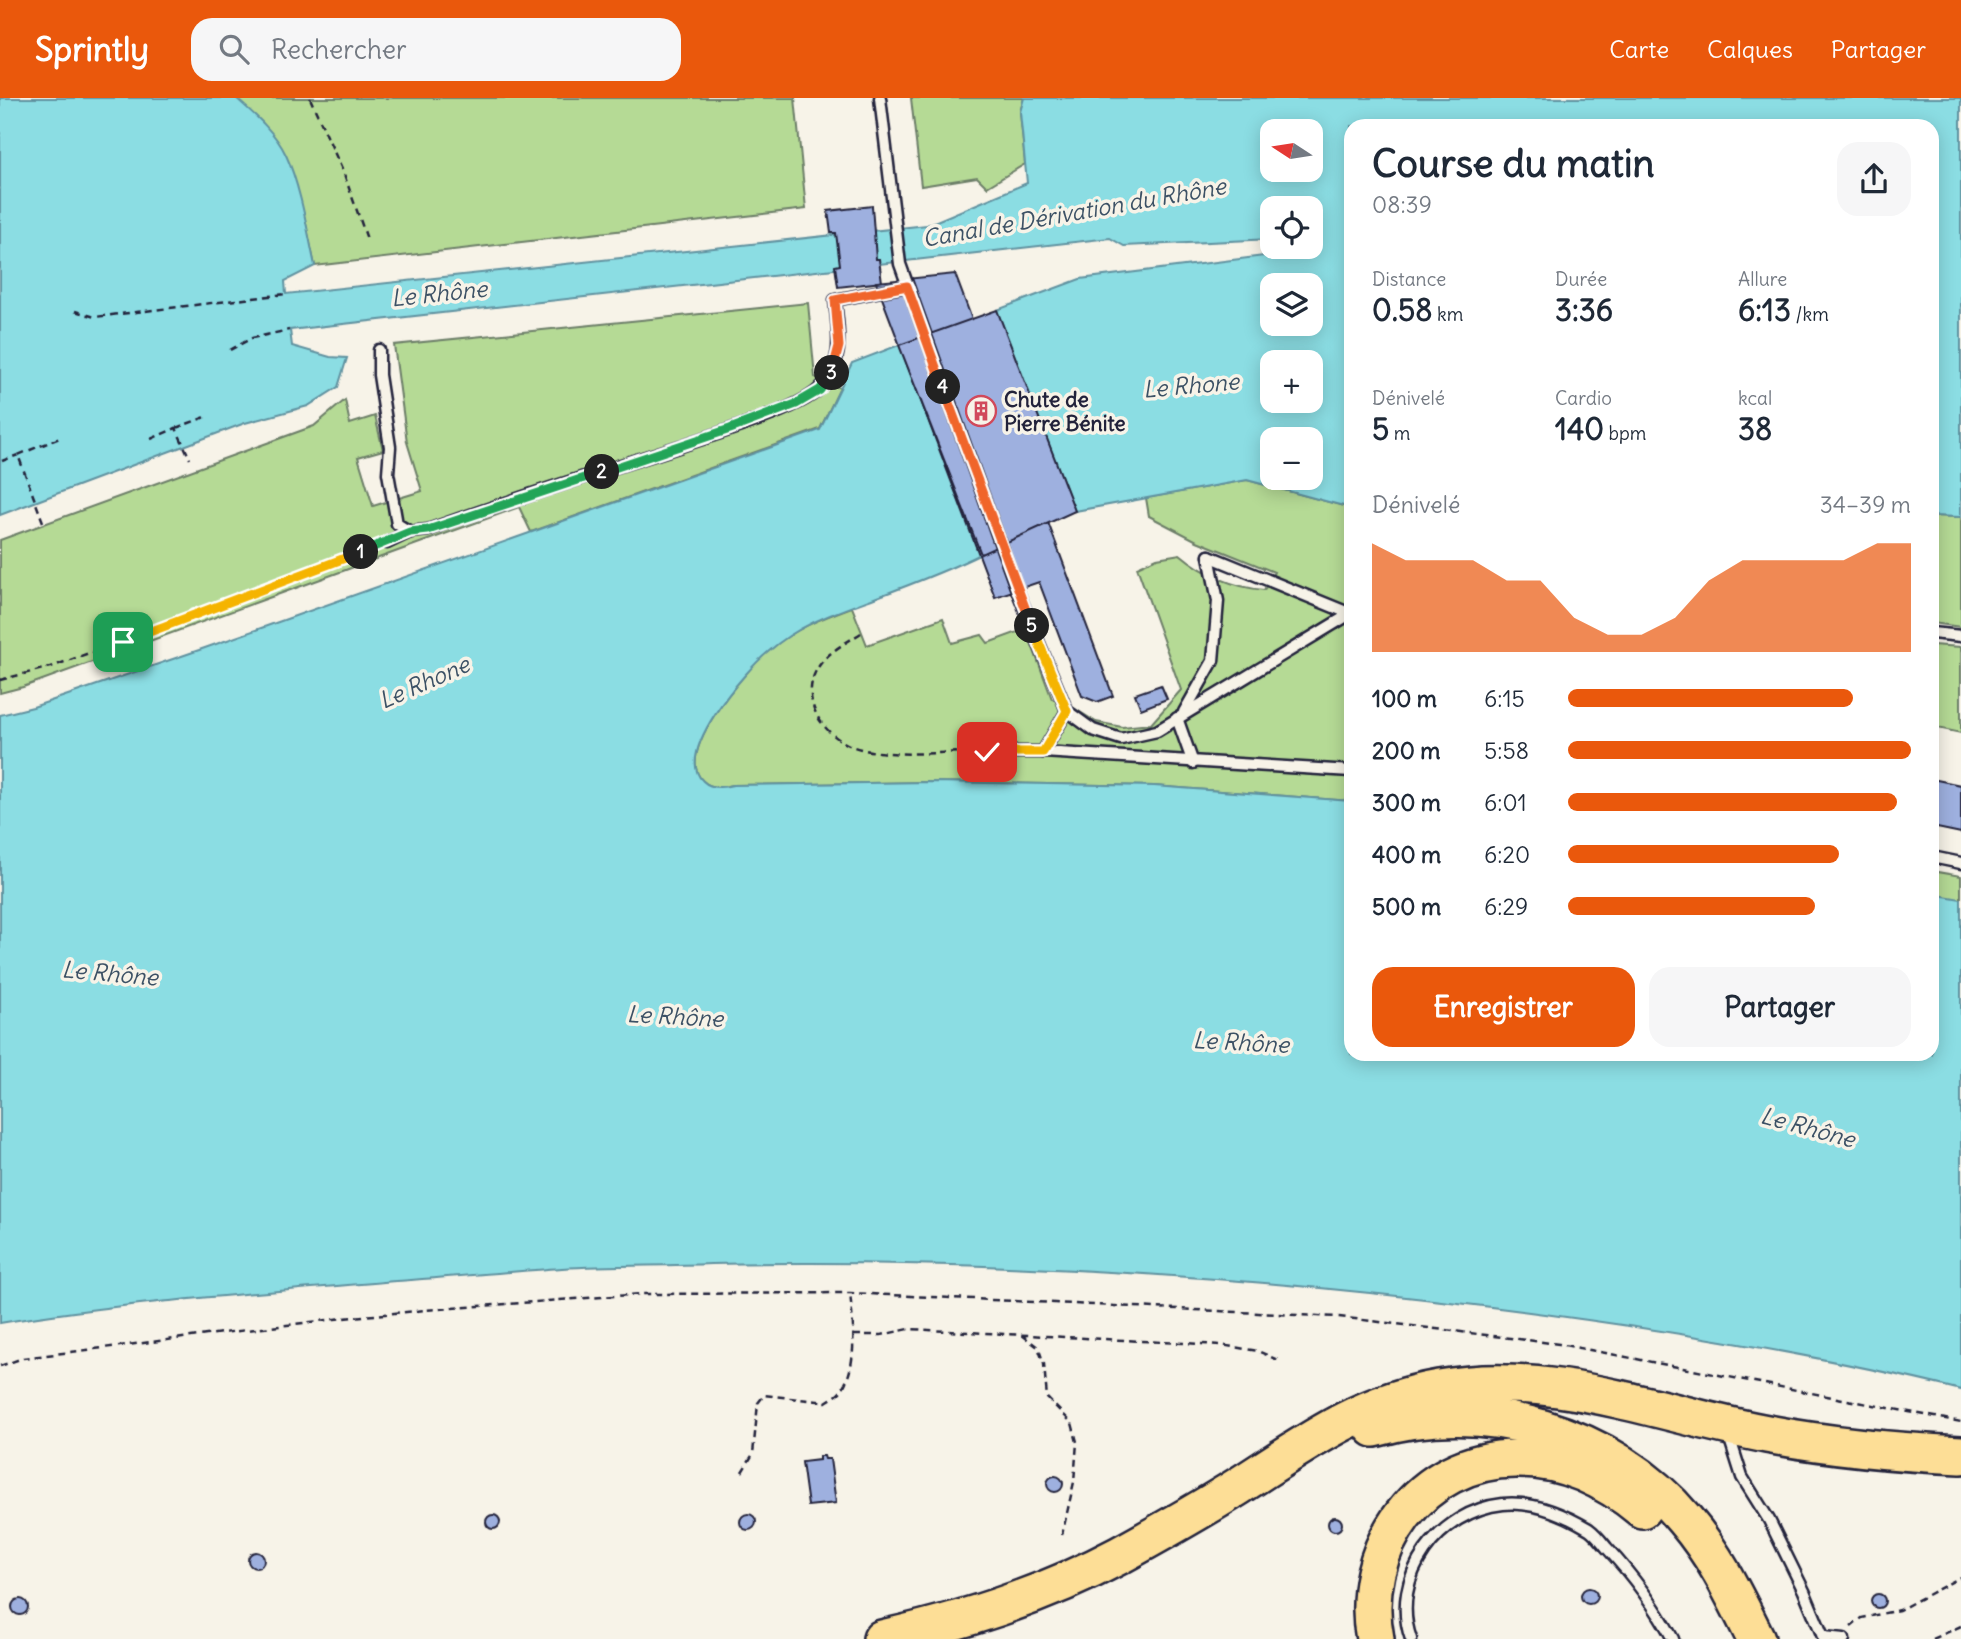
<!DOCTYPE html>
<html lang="fr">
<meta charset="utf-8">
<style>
body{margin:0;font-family:Delius,sans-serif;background:#f6f6f7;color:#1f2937;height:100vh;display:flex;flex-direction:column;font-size:26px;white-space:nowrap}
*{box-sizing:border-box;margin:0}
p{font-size:23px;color:#747a83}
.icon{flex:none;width:38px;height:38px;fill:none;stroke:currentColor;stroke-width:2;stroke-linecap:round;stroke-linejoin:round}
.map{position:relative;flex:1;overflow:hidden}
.side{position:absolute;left:1344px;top:21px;width:595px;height:942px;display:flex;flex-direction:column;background:#fff;border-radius:21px;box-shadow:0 4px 18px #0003}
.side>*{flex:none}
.needle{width:46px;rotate:282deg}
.buttons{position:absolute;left:1260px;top:21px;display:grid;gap:14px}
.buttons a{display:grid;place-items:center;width:63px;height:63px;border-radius:14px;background:#fff;box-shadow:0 4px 18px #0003;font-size:35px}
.pin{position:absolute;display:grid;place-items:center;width:60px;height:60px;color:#fff;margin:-30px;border-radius:14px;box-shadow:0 4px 10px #0006}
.km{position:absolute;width:35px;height:35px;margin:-18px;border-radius:50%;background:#222;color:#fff;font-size:19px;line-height:35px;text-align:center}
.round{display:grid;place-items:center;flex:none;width:74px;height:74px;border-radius:21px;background:#f6f6f7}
.summary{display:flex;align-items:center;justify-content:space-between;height:119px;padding:0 28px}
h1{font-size:38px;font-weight:800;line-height:52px}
.metrics{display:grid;grid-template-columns:repeat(3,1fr);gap:10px;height:119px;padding:7px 28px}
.metrics div{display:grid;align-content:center}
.metrics b{font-size:30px;font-weight:800}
.metrics small{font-size:19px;font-weight:400}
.metrics p{font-size:19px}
.chart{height:196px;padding:14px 28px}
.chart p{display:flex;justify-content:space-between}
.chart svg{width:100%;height:126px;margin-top:7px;fill:#ea580c;opacity:.7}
.button{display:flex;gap:14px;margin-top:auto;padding:14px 28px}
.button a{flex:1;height:80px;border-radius:21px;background:#ea580c;color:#fff;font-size:28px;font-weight:800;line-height:80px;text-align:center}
.button a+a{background:#f6f6f7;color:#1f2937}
ul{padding:0 28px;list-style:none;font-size:23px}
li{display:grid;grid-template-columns:112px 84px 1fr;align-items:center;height:52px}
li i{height:18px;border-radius:9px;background:#ea580c}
header{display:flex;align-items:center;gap:42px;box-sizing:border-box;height:98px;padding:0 35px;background:#ea580c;color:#fff}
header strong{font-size:33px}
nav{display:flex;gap:38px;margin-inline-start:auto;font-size:24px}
.search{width:490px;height:63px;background:#f6f6f7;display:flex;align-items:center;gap:18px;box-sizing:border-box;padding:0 24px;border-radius:21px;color:#747a83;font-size:26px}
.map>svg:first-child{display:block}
.green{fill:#b5da95;stroke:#6c7e68;stroke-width:2}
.water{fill:#8bdde3;stroke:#6192a0;stroke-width:2;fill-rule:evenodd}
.building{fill:#9eb0df;stroke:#22223b;stroke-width:2}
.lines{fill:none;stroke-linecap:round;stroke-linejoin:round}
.lane-casing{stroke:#22223b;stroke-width:15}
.highway-casing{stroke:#22223b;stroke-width:42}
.path{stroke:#22223b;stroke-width:2.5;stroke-dasharray:7 5;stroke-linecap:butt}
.lane{stroke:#f7f3e8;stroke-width:10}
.highway{stroke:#fdde96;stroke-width:37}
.split-1-casing{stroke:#fff;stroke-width:14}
.split-2-casing{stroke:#fff;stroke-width:14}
.split-3-casing{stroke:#fff;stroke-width:14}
.split-4-casing{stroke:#fff;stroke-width:14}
.split-5-casing{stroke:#fff;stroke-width:14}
.split-6-casing{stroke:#fff;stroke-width:14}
.split-1{stroke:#f5b400;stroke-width:9}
.split-2{stroke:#22a559;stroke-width:9}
.split-3{stroke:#22a559;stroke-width:9}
.split-4{stroke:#f0652b;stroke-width:9}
.split-5{stroke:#f0652b;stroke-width:9}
.split-6{stroke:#f5b400;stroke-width:9}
.labels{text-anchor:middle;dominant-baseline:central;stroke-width:7;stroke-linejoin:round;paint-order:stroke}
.poi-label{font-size:21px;font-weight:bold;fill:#22223b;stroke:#f7f3e8;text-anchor:start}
.water-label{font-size:23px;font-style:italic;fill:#3c5165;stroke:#f7f3e8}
</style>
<header>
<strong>Sprintly</strong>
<div class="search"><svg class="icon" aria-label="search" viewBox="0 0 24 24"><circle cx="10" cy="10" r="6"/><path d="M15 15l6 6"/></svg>Rechercher</div>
<nav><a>Carte</a><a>Calques</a><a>Partager</a></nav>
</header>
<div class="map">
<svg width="1961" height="1541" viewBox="0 0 1961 1541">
<rect width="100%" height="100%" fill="#f7f3e8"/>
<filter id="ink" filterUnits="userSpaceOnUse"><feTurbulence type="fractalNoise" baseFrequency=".0143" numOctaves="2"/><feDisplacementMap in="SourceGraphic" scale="14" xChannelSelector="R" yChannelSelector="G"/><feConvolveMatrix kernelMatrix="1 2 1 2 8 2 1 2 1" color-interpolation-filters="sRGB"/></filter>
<g filter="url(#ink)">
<g class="green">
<polygon points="236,0 795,0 806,111 315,168 304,117"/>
<polygon points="911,0 1024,0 1020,14 1025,66 987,89 977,79 921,88"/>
<polygon points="808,205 815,279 840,290 820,331 531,434 519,409 23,589 0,595 0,442 314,328 345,302 350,326 375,318 383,352 358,359 373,408 422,393 407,344 394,247"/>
<path d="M1247,382L1351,410V703L1154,688L932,684L733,687C722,690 711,691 703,683C673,655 745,573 767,554C793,531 820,521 852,509L867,547L943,520L952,545L982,537L988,545L1026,531L1052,601L1072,609L1096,624L1122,629L1151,626L1181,592L1137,469L1157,460L1180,456C1205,477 1232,489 1264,492L1274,474L1197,443L1149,418L1146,400Z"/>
<polygon points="1932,418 1961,419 1961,529 1932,525"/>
<polygon points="1932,547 1961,549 1961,635 1938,630 1932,632"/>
<polygon points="1932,773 1961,778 1961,804 1932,798"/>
</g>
<g class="water">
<path d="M0,0H236C254,16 276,35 286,57C300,87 308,135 315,168L285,183L286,196L927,127L1027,85L1020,14L1024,0H1961V419L1932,418V28H1351V410L1247,382L1075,413L997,212L1080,181L1312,152L1311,110H1272V141L1124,148L1110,140L290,232L292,248L330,259L347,260L338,289L308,308L245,325L0,417ZM1272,33H1311V72H1272ZM1272,187H1311V226H1272ZM1272,264H1311V303H1272ZM1272,341H1311V380H1272Z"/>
<path d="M899,247L981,456C947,473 912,486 877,499C837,514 801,525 768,554C745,573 673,655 703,683C711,691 722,690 733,687L932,684L1154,688L1351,703V956H1932V796L1961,801V1292C1804,1253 1643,1228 1483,1208C1226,1176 970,1161 711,1166C662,1168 612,1167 562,1170C503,1174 444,1180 384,1184C256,1195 127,1204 0,1225V617L33,609L202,551L820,332L852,265Z"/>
</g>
<g class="building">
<polygon points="872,108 876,161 879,161 882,184 838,189 835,168 840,167 836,135 831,135 828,113"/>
<polygon points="955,176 1113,598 1097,604 1082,598 1039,484 995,499 876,184"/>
<polygon points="997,212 1075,413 981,456 899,247"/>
<polygon points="1161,587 1167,601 1141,611 1135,596"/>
<polygon points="1932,681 1961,687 1961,735 1932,729"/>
<polygon points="819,1358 824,1358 825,1361 830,1361 836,1405 808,1408 802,1364 819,1362"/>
<circle cx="1055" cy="1386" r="8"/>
<circle cx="748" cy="1424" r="8"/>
<circle cx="493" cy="1424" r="7"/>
<circle cx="1335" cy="1426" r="7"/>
<circle cx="256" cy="1462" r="8"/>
<circle cx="1589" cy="1498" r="8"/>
<circle cx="1878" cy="1503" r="7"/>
<circle cx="20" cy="1509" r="8"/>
</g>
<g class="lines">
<g class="lane-casing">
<g id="lane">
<polyline points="880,0 900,166 1017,492 1067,613 1093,632 1121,641 1157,633 1350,516"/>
<path d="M379,252V277L390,349L388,375L397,426L410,434L428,432C511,402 596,375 681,348C712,337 804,311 822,288C845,261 838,235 835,202L907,188"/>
<polyline points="387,445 410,434"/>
<polyline points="1209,458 1351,516"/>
<polyline points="1932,535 1961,538"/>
<polyline points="1184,614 1213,563 1218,503 1209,458"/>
<polyline points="1177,620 1193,665"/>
<polyline points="987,654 1043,654 1351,673"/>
<polyline points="1043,654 1067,613"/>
<polyline points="1932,759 1961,765"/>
<polyline points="1729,1338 1742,1379 1769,1422 1804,1493 1824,1541"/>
<polyline points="1824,1539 1844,1541"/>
<path d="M1411,1541C1389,1479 1439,1413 1503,1406C1533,1403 1564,1416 1589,1431C1596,1436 1602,1444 1607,1450C1633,1478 1655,1508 1673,1541"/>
</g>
</g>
<g class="highway-casing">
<g id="highway">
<path d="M1374,1330C1483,1298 1612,1334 1685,1422C1716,1458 1735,1499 1756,1541"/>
<path d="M882,1541C964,1523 1047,1496 1120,1457C1160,1435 1201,1412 1239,1388C1306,1345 1359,1305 1439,1291C1550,1270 1660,1316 1767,1336C1831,1348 1896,1354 1961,1357"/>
<path d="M1375,1541C1357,1451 1420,1361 1516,1361C1563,1360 1607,1382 1642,1411"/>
</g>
</g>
<g class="path">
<polyline points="310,0 344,76 368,144"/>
<polyline points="75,213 95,219 286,196"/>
<polyline points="230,252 252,240 289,232"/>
<polyline points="176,330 208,318"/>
<polyline points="151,341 176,330 190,361"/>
<polyline points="2,363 18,357"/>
<polyline points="43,424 18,357 62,339"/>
<path d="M861,535C844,546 822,557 814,577C802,608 826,639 854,649C886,660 940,654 973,654"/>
<polyline points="0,582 51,569 374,450"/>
<polyline points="854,1237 881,1237 909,1231 1221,1247 1258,1253 1282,1264"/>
<polyline points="1022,1237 1038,1249 1044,1266 1047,1300 1072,1325 1077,1344 1074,1384 1062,1437"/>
<polyline points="0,1268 23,1260 343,1220 426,1212 642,1196 850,1195 1339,1219 1559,1246 1961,1324"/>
<path d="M742,1374L753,1356L758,1305L764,1297L826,1304C830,1301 837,1298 840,1294C859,1269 853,1224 850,1195"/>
<polyline points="1851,1529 1862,1520 1899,1512 1961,1479"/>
<polyline points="1933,1541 1961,1528"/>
</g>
<use href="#lane" class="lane"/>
<use href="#highway" class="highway"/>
</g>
</g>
<g class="lines" filter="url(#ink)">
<g class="split-1-casing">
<polyline id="split-1" points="123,544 361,454"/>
</g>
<g class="split-2-casing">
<polyline id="split-2" points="361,454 410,434 428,432 602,374"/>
</g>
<g class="split-3-casing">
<polyline id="split-3" points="602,374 730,331 796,306 820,292 832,275"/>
</g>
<g class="split-4-casing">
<polyline id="split-4" points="832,275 839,248 835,202 907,188 943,289"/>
</g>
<g class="split-5-casing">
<polyline id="split-5" points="943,289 1032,528"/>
</g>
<g class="split-6-casing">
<polyline id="split-6" points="987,654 1043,654 1067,613 1032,528"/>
</g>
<use href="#split-1" class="split-1"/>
<use href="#split-2" class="split-2"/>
<use href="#split-3" class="split-3"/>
<use href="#split-4" class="split-4"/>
<use href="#split-5" class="split-5"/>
<use href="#split-6" class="split-6"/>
</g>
<defs>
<g id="building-ring" transform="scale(1.575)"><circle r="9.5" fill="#f7f3e8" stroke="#d1495b" stroke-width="1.5"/><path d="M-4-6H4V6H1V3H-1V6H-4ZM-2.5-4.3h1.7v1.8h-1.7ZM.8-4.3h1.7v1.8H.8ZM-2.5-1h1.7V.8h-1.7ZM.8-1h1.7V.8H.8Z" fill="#d1495b"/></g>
</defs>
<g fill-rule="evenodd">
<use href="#building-ring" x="981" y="313"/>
</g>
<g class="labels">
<g class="poi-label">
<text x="1004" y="301">Chute de<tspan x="1004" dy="24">Pierre Bénite</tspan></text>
</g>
<g class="water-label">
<text transform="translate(1074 114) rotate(-10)">Canal de Dérivation du Rhône</text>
<text transform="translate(439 195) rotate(-6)">Le Rhône</text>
<text transform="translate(1191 287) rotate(-5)">Le Rhone</text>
<text transform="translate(424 584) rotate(-24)">Le Rhone</text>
<text transform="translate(110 875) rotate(5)">Le Rhône</text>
<text transform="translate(675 918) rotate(3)">Le Rhône</text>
<text transform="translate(1241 944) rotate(3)">Le Rhône</text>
<text transform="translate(1808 1029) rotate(15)">Le Rhône</text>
</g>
</g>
</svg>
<div class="buttons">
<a><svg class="needle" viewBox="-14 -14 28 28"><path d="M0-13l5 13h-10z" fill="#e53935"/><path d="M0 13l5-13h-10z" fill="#747a83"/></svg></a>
<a><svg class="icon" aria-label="locate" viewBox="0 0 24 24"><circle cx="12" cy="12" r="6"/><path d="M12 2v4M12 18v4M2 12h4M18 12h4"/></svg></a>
<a><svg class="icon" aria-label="layers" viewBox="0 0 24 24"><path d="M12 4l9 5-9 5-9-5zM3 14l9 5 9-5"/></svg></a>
<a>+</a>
<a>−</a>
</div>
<div class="pin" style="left:123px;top:544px;background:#1e9e55"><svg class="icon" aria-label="arrive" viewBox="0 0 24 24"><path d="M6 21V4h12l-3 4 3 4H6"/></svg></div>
<div class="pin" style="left:987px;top:654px;background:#d93025"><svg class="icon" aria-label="check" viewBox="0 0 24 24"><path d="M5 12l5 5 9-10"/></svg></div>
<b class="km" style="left:361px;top:454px">1</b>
<b class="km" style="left:602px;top:374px">2</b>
<b class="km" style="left:832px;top:275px">3</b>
<b class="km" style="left:943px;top:289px">4</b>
<b class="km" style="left:1032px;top:528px">5</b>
<section class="side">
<div class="summary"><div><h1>Course du matin</h1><p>08:39</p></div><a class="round"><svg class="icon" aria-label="share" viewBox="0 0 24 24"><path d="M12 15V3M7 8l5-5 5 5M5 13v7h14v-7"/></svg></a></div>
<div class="metrics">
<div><p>Distance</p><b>0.58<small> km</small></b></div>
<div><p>Durée</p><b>3:36</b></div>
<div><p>Allure</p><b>6:13<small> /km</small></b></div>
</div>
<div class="metrics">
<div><p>Dénivelé</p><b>5<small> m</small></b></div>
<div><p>Cardio</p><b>140<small> bpm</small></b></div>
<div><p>kcal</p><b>38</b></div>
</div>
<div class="chart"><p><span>Dénivelé</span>34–39 m</p>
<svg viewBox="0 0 160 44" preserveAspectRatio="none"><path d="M0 44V6L10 12L20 12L30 12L40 19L50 19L60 32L70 38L80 38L90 32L100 19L110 12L120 12L130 12L140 12L150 6L160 6V44z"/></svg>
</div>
<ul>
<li><b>100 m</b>6:15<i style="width:83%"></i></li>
<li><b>200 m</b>5:58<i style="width:100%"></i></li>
<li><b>300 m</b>6:01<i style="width:96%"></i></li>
<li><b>400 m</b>6:20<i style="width:79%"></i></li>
<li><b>500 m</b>6:29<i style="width:72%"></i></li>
</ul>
<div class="button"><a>Enregistrer</a><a>Partager</a></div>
</section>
</div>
